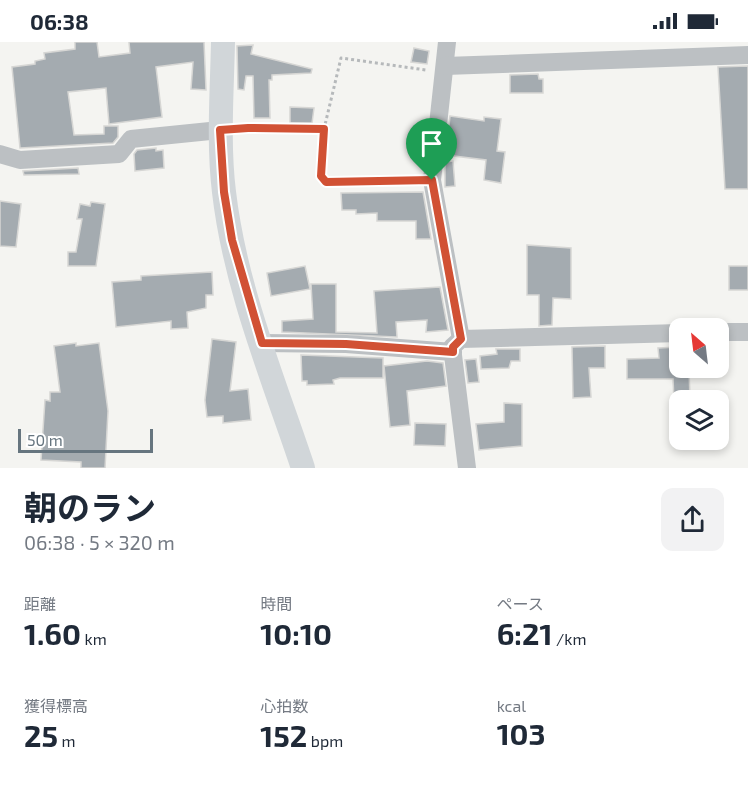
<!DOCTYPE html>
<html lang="ja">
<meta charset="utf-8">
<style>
body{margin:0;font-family:"Exo 2","Noto Sans JP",sans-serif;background:#f2f2f3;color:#1f2937;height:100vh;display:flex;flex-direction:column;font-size:22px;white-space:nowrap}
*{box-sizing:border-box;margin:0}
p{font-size:20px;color:#747a83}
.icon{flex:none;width:33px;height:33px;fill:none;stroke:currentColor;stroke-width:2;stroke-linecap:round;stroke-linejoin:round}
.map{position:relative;height:426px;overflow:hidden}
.side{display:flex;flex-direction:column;background:#fff;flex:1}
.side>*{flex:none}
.needle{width:39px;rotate:332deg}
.tools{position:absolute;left:669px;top:276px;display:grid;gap:12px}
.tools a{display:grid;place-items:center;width:60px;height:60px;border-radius:12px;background:#fff;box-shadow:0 3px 9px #0003;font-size:30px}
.scale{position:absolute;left:18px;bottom:15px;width:135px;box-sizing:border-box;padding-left:6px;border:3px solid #66757f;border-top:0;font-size:16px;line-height:21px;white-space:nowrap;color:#66757f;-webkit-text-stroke:4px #fff;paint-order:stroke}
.pin{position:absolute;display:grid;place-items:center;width:51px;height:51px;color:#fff;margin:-62px -26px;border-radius:50% 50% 50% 0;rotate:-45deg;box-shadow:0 0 6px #0007}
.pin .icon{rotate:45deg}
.round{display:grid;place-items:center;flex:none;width:63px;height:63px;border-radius:12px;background:#f2f2f3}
.overview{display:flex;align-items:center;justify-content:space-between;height:102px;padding:0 24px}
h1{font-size:33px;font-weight:700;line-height:45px}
.stats{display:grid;grid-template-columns:repeat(3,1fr);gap:9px;height:102px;padding:6px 24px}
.stats div{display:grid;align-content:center}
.stats b{font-size:30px;font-weight:700}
.stats small{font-size:16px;font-weight:400}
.stats p{font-size:16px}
.status{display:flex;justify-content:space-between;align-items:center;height:42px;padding:0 30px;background:#fff;direction:ltr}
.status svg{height:16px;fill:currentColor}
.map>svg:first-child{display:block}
.building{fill:#a4abb0;stroke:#d6d6d4;stroke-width:1.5}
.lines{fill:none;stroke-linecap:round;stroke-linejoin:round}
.path{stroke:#b6b9bb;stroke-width:3;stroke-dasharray:3 3;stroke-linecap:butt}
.minor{stroke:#bcc0c3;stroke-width:18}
.major{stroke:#d1d6d9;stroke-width:24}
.route-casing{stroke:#fff;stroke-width:12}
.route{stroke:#d15134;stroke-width:8}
</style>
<div class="status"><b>06:38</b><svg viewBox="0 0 49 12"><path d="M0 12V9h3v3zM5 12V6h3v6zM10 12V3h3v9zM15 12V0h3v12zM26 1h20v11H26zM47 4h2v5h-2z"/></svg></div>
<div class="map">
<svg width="748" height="426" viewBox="0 0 748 426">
<rect width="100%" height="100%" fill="#f4f4f1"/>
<g class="building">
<polygon points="75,0 97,0 99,15 130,11 129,0 204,0 206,48 191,47 193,20 156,25 162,75 109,82 106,46 68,50 74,93 104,92 104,84 118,84 118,95 113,101 20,106 12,25 35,22 35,19 45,17 44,11 75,7"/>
<polygon points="253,3 251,12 312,27 311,31 272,33 272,38 269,38 270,76 254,76 253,34 246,34 244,48 238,47 237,4"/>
<polygon points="414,6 429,9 427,22 411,20"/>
<polygon points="748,24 748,147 725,147 718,25"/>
<polygon points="538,32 539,37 543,37 543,51 510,51 510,33"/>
<polygon points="290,65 314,66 312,81 290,81"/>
<polygon points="450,74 484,79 484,75 501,77 497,109 505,110 501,141 484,138 486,118 446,113"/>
<polygon points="156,106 156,109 163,108 164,126 135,129 134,112 137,108"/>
<polygon points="453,119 455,144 445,145 445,120"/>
<polygon points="78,126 79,132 24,133 23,129"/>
<polygon points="423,150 431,197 416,197 416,179 377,179 377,171 356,172 356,168 342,168 341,151"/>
<polygon points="0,159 21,162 16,205 0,204"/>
<polygon points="91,160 105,162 96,224 68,224 68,210 76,210 82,177 77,177 80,162 90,164"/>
<polygon points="527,203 571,206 571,257 553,256 552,283 539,284 539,253 527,253"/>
<polygon points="305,224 310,247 271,254 267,231"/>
<rect x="729" y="224" width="19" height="24"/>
<polygon points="212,230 213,253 206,253 206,266 187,270 188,286 171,287 171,279 116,285 112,240 141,238 141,234"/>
<polygon points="311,242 336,242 336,290 377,291 374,249 440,245 448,288 426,290 427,278 396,280 397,295 282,290 282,279 313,277"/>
<polygon points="212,297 236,300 230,349 248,347 251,378 223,381 223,374 207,375 205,358"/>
<polygon points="76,301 76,304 99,301 108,369 105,426 81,426 81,420 41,418 45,358 50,359 50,350 60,350 54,304"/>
<polygon points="605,304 605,326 589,326 591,355 573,356 572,305"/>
<polygon points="680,305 680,326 689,326 690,358 674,358 673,337 627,337 627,317 659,316 658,306"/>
<polygon points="496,307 520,307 520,319 511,319 509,326 481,327 480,314 497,312"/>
<polygon points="301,313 383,316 383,336 340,336 333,338 334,342 307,343 307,339 302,339"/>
<polygon points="476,317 479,340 468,341 465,318"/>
<polygon points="427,319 443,321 446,344 407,349 410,383 390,385 384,324"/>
<polygon points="504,361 522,362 522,404 479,408 476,382 504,380"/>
<polygon points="415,381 446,382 445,404 414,403"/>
</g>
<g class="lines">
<g class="path">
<polyline points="240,87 323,87"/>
<polyline points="415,138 325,140 320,133 324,87 341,16 426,28"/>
</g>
<g class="minor">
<polyline points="447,0 432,138 461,297"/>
<polyline points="445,24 748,13"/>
<polyline points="0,112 20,118 119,112 131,97 220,88"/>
<polyline points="718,290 748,290"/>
<polyline points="262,301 346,302 453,310"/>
<polyline points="467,426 452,305 461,297 680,291"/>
</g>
<path class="major" d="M223,0C222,50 218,101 224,150C235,245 273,336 303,426"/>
</g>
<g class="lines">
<g class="route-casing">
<polygon id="route" points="248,86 324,87 321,134 326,140 432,138 461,297 453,305 453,310 346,302 262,301 232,198 224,150 220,88"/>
</g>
<use href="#route" class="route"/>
</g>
</svg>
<div class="tools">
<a><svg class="needle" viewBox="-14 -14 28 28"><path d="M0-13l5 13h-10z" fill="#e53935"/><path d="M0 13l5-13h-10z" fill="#747a83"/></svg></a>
<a><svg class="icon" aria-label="layers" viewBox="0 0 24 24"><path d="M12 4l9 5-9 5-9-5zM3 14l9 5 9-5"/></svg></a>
</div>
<div class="scale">50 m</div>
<div class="pin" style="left:432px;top:138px;background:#1e9e55"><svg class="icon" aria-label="arrive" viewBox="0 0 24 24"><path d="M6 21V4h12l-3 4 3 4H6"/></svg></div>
</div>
<section class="side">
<div class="overview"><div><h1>朝のラン</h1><p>06:38 · 5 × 320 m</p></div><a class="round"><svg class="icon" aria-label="share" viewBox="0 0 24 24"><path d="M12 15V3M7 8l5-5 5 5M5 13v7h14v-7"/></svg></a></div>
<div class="stats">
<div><p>距離</p><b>1.60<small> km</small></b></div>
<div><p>時間</p><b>10:10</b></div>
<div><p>ペース</p><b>6:21<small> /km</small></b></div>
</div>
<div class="stats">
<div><p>獲得標高</p><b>25<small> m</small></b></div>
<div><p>心拍数</p><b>152<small> bpm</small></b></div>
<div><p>kcal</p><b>103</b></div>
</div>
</section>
